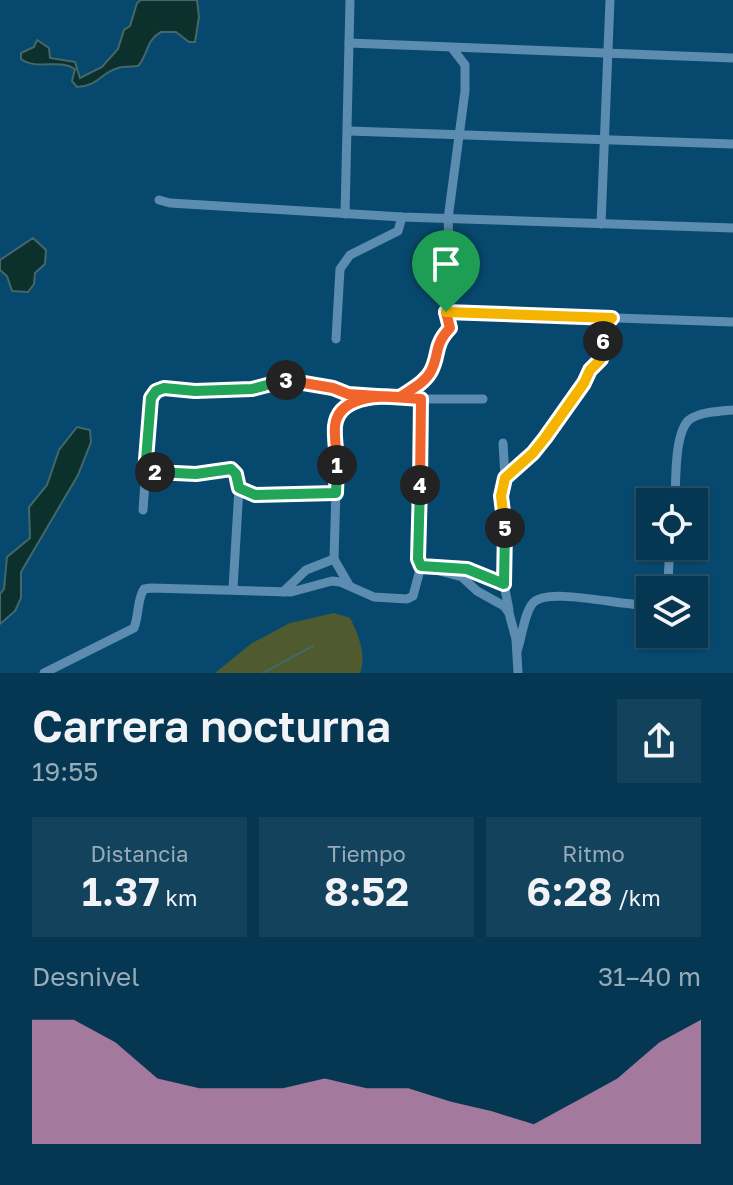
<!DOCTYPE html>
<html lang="es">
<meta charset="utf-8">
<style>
body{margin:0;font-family:"Golos Text",sans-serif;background:#13425c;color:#f1f3f6;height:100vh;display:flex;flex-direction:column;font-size:30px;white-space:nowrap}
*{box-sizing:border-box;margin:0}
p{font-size:26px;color:#97acb8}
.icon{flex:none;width:44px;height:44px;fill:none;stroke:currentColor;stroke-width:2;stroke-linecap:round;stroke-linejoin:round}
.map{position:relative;height:673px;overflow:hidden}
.details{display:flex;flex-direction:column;background:#053752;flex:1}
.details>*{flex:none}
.buttons{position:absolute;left:636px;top:488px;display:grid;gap:16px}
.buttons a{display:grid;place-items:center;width:72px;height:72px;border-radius:0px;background:#053752;box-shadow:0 2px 6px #0004,0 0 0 2px #265169;font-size:40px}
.pin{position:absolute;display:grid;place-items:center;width:68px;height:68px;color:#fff;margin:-82px -34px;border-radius:50% 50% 50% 0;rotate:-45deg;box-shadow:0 0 8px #0007}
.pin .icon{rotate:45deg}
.km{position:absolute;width:40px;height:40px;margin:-20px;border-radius:50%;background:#222;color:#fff;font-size:22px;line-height:40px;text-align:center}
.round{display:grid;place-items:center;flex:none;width:84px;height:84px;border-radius:0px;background:#13425c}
.head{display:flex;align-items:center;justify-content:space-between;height:136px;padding:0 32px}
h1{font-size:44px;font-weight:600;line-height:60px}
.metrics{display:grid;grid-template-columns:repeat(3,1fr);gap:12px;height:136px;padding:8px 32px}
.metrics div{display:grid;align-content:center;border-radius:0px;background:#13425c;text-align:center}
.metrics b{font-size:40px;font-weight:600}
.metrics small{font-size:22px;font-weight:400}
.metrics p{font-size:22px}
.chart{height:224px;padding:16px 32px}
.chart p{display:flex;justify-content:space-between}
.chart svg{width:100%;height:144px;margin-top:8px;fill:#e797bd;opacity:.7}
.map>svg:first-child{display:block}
.green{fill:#4f5a2f}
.water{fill:#0c312c;stroke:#44676a;stroke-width:2}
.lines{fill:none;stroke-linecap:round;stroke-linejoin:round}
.stream{stroke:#44676a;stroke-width:2}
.minor{stroke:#5c8cb0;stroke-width:9}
.split-1-casing{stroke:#fff;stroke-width:16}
.split-2-casing{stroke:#fff;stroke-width:16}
.split-3-casing{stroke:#fff;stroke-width:16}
.split-4-casing{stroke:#fff;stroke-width:16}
.split-5-casing{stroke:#fff;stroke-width:16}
.split-6-casing{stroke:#fff;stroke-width:16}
.split-7-casing{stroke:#fff;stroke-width:16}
.split-1{stroke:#f0652b;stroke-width:10}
.split-2{stroke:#22a559;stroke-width:10}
.split-3{stroke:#22a559;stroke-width:10}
.split-4{stroke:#f0652b;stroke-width:10}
.split-5{stroke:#22a559;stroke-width:10}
.split-6{stroke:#f5b400;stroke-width:10}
.split-7{stroke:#f5b400;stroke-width:10}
</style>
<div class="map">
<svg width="733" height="673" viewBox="0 0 733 673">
<rect width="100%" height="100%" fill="#07496e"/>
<path class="green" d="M334,613L350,618C358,633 367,656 360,673H215L252,643L290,623Z"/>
<g class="water">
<path d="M141,0H197L199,17L195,42H189L176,32H161C146,40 148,55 138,66C132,67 124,66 118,68C100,73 99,86 77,87L72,81L75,69C58,58 38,71 21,59V53L34,47L37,40L49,48L50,58L75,62L80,78L102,67L118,49L124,30L130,26L137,3Z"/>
<polygon points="33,238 46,250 45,264 35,273 34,284 28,292 12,291 7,276 0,270 0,260"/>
<polygon points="77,427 90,430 91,442 78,475 21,572 21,598 15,611 0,624 0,594 4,589 7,557 30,538 29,507 47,485 59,450"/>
</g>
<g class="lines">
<polyline class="stream" points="263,673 313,646"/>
<g class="minor">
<polyline points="349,43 733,58"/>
<polyline points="349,131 733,144"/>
<polyline points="159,200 170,203 402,217 733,228"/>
<polyline points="345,214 350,0"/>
<polyline points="601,224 610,0"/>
<polyline points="446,312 733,322"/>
<polyline points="336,339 340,269 350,255 398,231 402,217"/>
<path d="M400,397C411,390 426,383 432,371C440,354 433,346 450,328L446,312L451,286L448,219L465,91V65L452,48"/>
<polyline points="503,443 505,478 501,496 505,525 504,584"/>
<polyline points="145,472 196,474 226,469 236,474 239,488 233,588"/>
<path d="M505,478L533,453L584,383C588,373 600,362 602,355C607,341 600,330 612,318"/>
<polyline points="239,488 247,494 255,495 336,493"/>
<path d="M675,502C676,483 674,433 689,420C699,412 720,411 733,410"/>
<polyline points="143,510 151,398 156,391 164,388 195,391 252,389 269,383 293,380 333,388 348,394 421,399 483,399"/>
<polyline points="421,566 462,577 477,591 504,606 509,613 516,639 518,673"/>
<polyline points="444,567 467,569 504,584 509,610"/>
<polyline points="349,585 334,559 337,453 335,424 339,414 346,407 367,398"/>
<polyline points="664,590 668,581 670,546"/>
<polyline points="283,592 306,570 334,559"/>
<path d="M517,651C522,638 524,613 533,603C548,586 625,607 650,605"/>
<path d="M44,673L134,628C139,616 137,599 144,589L151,588L291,592L332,581L340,582L374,597L407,599L413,596L421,566L418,559L421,399"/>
</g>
</g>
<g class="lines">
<g class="split-1-casing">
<path id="split-1" d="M337,465C337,452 334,439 335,426C338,397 378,395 400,397C410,390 425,383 431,371C440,354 433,346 450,328L446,312"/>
</g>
<g class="split-2-casing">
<polyline id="split-2" points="155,472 196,474 231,469 236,474 239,488 255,495 336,493 337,465"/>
</g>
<g class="split-3-casing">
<polyline id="split-3" points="155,472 145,472 151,398 156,391 164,388 195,391 252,389 286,380"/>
</g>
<g class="split-4-casing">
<polyline id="split-4" points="286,380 333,388 348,394 421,399 420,485"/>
</g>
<g class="split-5-casing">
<polyline id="split-5" points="420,485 418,559 421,566 467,569 504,584 505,528"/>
</g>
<g class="split-6-casing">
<polyline id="split-6" points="505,528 501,496 505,478 533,453 545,438 584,383 590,370 601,359 603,341"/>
</g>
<g class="split-7-casing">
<polyline id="split-7" points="446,312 612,318 604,327 603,341"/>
</g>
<use href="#split-1" class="split-1"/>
<use href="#split-2" class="split-2"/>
<use href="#split-3" class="split-3"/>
<use href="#split-4" class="split-4"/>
<use href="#split-5" class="split-5"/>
<use href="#split-6" class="split-6"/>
<use href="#split-7" class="split-7"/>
</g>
</svg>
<div class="buttons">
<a><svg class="icon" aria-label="locate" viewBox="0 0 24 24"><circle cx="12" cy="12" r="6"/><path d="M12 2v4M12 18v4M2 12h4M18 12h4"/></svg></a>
<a><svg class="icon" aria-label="layers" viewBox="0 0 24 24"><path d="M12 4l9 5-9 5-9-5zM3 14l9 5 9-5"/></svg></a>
</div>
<div class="pin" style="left:446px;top:312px;background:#1e9e55"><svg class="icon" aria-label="arrive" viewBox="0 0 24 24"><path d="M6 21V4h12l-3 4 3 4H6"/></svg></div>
<b class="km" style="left:337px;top:465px">1</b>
<b class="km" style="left:155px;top:472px">2</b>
<b class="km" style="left:286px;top:380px">3</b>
<b class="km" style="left:420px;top:485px">4</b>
<b class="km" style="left:505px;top:528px">5</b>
<b class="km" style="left:603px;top:341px">6</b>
</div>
<section class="details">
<div class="head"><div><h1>Carrera nocturna</h1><p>19:55</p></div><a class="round"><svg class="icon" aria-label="share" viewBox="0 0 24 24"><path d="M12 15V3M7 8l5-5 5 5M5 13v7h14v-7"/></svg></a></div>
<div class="metrics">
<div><p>Distancia</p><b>1.37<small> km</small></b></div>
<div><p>Tiempo</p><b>8:52</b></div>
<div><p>Ritmo</p><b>6:28<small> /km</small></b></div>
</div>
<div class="chart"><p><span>Desnivel</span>31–40 m</p>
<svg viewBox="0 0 160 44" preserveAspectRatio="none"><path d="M0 44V6L10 6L20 13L30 24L40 27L50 27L60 27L70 24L80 27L90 27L100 31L110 34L120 38L130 31L140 24L150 13L160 6V44z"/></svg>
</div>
</section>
